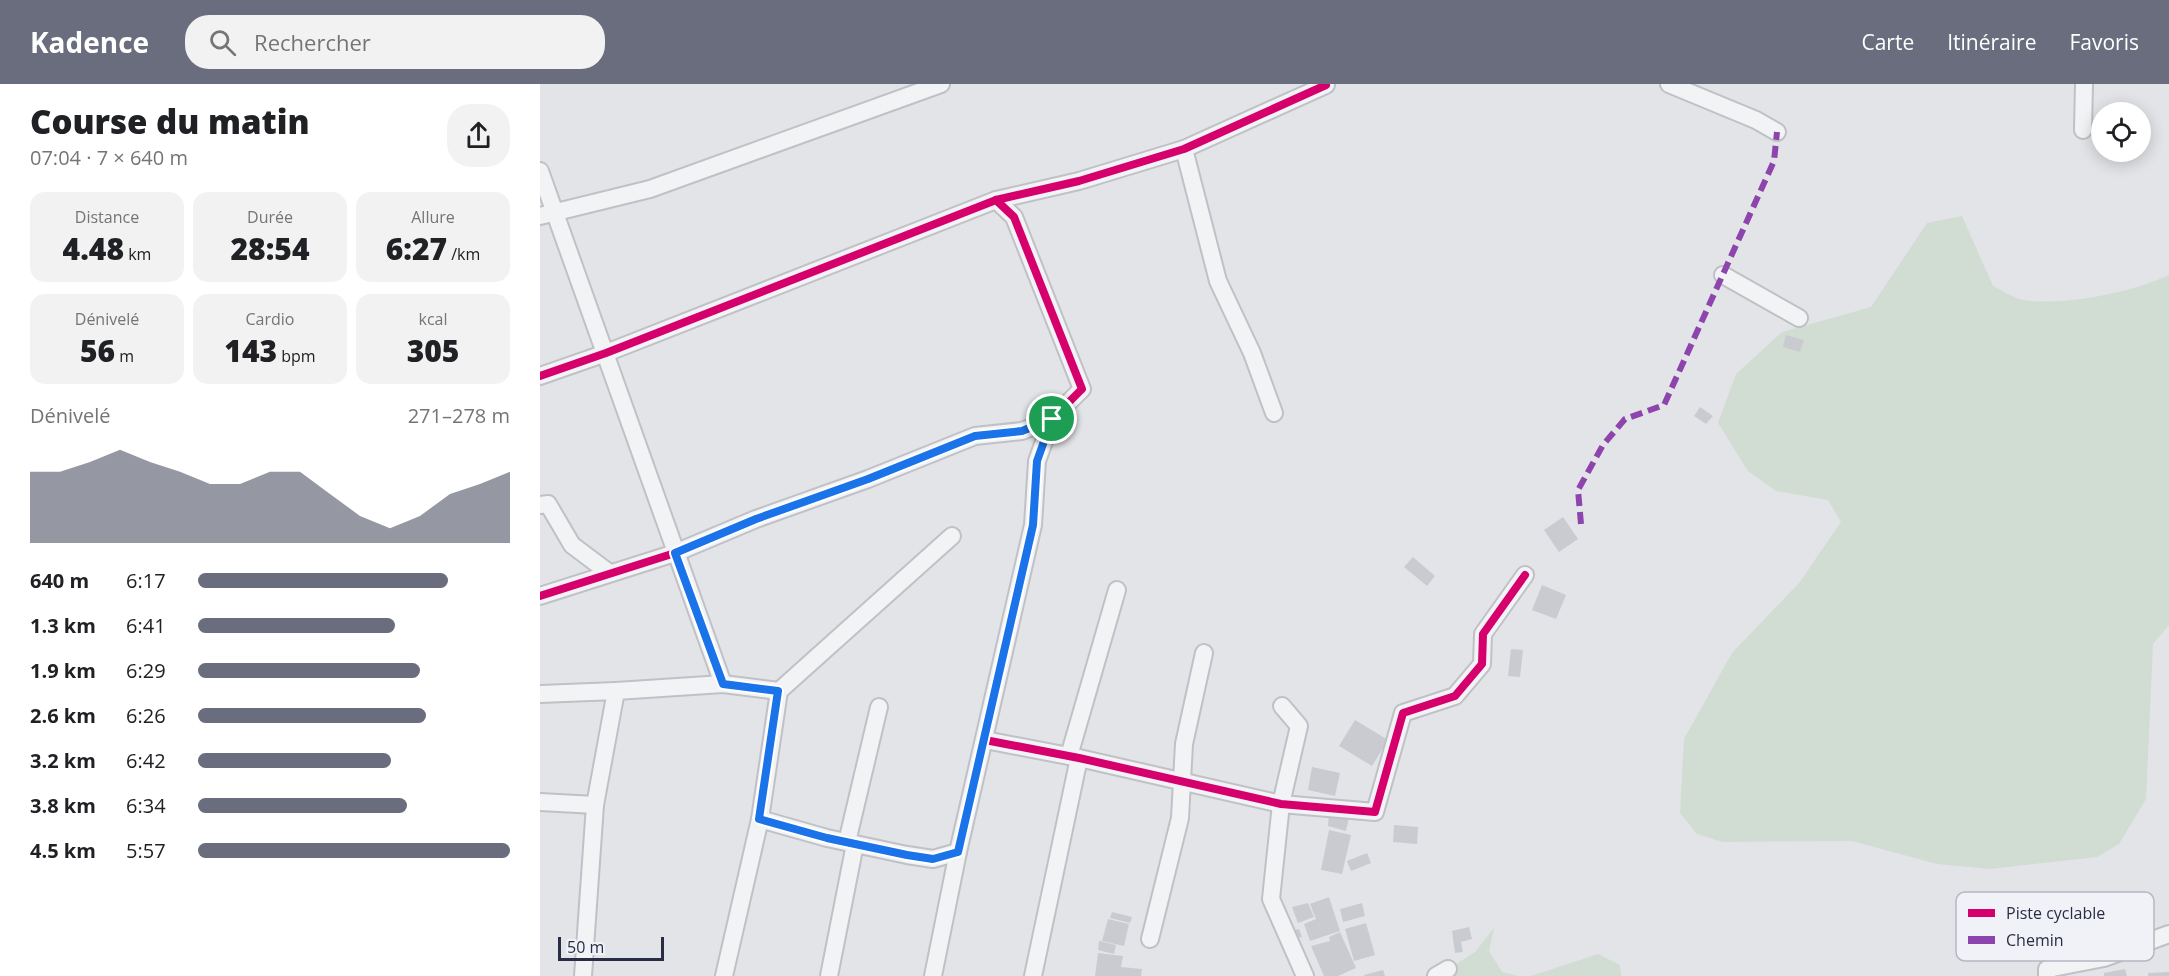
<!DOCTYPE html>
<html lang="fr">
<meta charset="utf-8">
<style>
body{margin:0;font-family:"Open Sans",sans-serif;background:#f2f2f2;color:#202124;height:100vh;display:flex;flex-direction:column;font-size:22px;white-space:nowrap}
*{box-sizing:border-box;margin:0}
p{font-size:20px;color:#757577}
.icon{flex:none;width:33px;height:33px;fill:none;stroke:currentColor;stroke-width:2;stroke-linecap:round;stroke-linejoin:round}
.map{position:relative;flex:1;overflow:hidden}
.panel{display:flex;flex-direction:column;background:#fff;width:540px}
.panel>*{flex:none}
.controls{position:absolute;left:1551px;top:18px;display:grid;gap:12px}
.controls a{display:grid;place-items:center;width:60px;height:60px;border-radius:50%;background:#fff;box-shadow:0 3px 15px #0003;font-size:30px}
.scale{position:absolute;left:18px;bottom:15px;width:106px;box-sizing:border-box;padding-left:6px;border:3px solid #282d43;border-top:0;font-size:16px;line-height:21px;white-space:nowrap;color:#282d43;-webkit-text-stroke:4px #f1f2f8;paint-order:stroke}
.pin{position:absolute;display:grid;place-items:center;width:51px;height:51px;color:#fff;margin:-26px;border:3px solid #fff;border-radius:50%;box-shadow:0 2px 6px #0007}
.round{display:grid;place-items:center;flex:none;width:63px;height:63px;border-radius:24px;background:#f2f2f2}
.head{display:flex;align-items:center;justify-content:space-between;height:102px;padding:0 30px}
h1{font-size:33px;font-weight:800;line-height:45px}
.metrics{display:grid;grid-template-columns:repeat(3,1fr);gap:9px;height:102px;padding:6px 30px}
.metrics div{display:grid;align-content:center;border-radius:15px;background:#f2f2f2;text-align:center}
.metrics b{font-size:30px;font-weight:800}
.metrics small{font-size:16px;font-weight:400}
.metrics p{font-size:16px}
.chart{height:168px;padding:12px 30px}
.chart p{display:flex;justify-content:space-between}
.chart svg{width:100%;height:108px;margin-top:6px;fill:#696d7d;opacity:.7}
ul{padding:0 30px;list-style:none;font-size:20px}
li{display:grid;grid-template-columns:96px 72px 1fr;align-items:center;height:45px}
li i{height:15px;border-radius:8px;background:#696d7d}
header{display:flex;align-items:center;gap:36px;box-sizing:border-box;height:84px;padding:0 30px;background:#696d7d;color:#fff}
header strong{font-size:28px}
nav{display:flex;gap:33px;margin-inline-start:auto;font-size:21px}
.search{width:420px;height:54px;background:#f2f2f2;display:flex;align-items:center;gap:15px;box-sizing:border-box;padding:0 21px;border-radius:24px;color:#757577;font-size:22px}
main{display:flex;flex:1;min-height:0}
.map>svg:first-child{display:block}
.green{fill:#d1dcd3}
.building{fill:#cacbd0}
.lines{fill:none;stroke-linecap:round;stroke-linejoin:round}
.minor-casing{stroke:#c0c1c6;stroke-width:20}
.minor{stroke:#f2f3f5;stroke-width:16}
.quiet{stroke:#8e44ad;stroke-width:6;stroke-dasharray:12 6;stroke-linecap:butt}
.cycleway-casing{stroke:#f1f2f8;stroke-width:11}
.cycleway{stroke:#d6006c;stroke-width:8}
.route-casing{stroke:#fff;stroke-width:12}
.route{stroke:#1a73e8;stroke-width:8}
.key{fill:#f1f2f8;stroke:#b5b7c2;stroke-width:1.5}
.key-label{font-size:16px;fill:#282d43}
</style>
<header>
<strong>Kadence</strong>
<div class="search"><svg class="icon" aria-label="search" viewBox="0 0 24 24"><circle cx="10" cy="10" r="6"/><path d="M15 15l6 6"/></svg>Rechercher</div>
<nav><a>Carte</a><a>Itinéraire</a><a>Favoris</a></nav>
</header>
<main>
<section class="panel">
<div class="head"><div><h1>Course du matin</h1><p>07:04 · 7 × 640 m</p></div><a class="round"><svg class="icon" aria-label="share" viewBox="0 0 24 24"><path d="M12 15V3M7 8l5-5 5 5M5 13v7h14v-7"/></svg></a></div>
<div class="metrics">
<div><p>Distance</p><b>4.48<small> km</small></b></div>
<div><p>Durée</p><b>28:54</b></div>
<div><p>Allure</p><b>6:27<small> /km</small></b></div>
</div>
<div class="metrics">
<div><p>Dénivelé</p><b>56<small> m</small></b></div>
<div><p>Cardio</p><b>143<small> bpm</small></b></div>
<div><p>kcal</p><b>305</b></div>
</div>
<div class="chart"><p><span>Dénivelé</span>271–278 m</p>
<svg viewBox="0 0 160 44" preserveAspectRatio="none"><path d="M0 44V15L10 15L20 11L30 6L40 11L50 15L60 20L70 20L80 15L90 15L100 24L110 33L120 38L130 33L140 24L150 20L160 15V44z"/></svg>
</div>
<ul>
<li><b>640 m</b>6:17<i style="width:80%"></i></li>
<li><b>1.3 km</b>6:41<i style="width:63%"></i></li>
<li><b>1.9 km</b>6:29<i style="width:71%"></i></li>
<li><b>2.6 km</b>6:26<i style="width:73%"></i></li>
<li><b>3.2 km</b>6:42<i style="width:62%"></i></li>
<li><b>3.8 km</b>6:34<i style="width:67%"></i></li>
<li><b>4.5 km</b>5:57<i style="width:100%"></i></li>
</ul>
</section>
<div class="map">
<svg width="1629" height="892" viewBox="0 0 1629 892">
<rect width="100%" height="100%" fill="#e3e4e8"/>
<g class="green">
<path d="M1422,132L1453,202C1462,206 1473,214 1483,216C1525,222 1590,209 1629,191V541L1613,560L1606,715L1579,760L1557,773L1450,785L1397,780L1312,757L1183,758L1157,750L1140,729L1144,655L1192,569L1259,499L1301,438L1288,416L1236,407L1208,387L1178,339L1196,290L1242,248L1331,223L1387,139Z"/>
<polygon points="954,844 949,867 962,888 978,892 903,892 902,889 935,868"/>
<polygon points="1058,870 1080,881 1081,892 991,892"/>
</g>
<g class="building">
<polygon points="1246,251 1264,256 1260,268 1243,263"/>
<polygon points="1160,323 1173,332 1166,340 1154,332"/>
<polygon points="1023,433 1038,455 1019,468 1004,446"/>
<polygon points="873,473 895,492 887,502 864,483"/>
<polygon points="1002,501 1026,511 1016,535 992,526"/>
<polygon points="971,565 983,566 980,593 968,592"/>
<polygon points="815,636 848,656 832,682 799,662"/>
<polygon points="772,683 800,689 795,712 768,706"/>
<polygon points="789,728 809,733 806,747 788,742"/>
<polygon points="854,741 878,743 877,760 853,758"/>
<polygon points="789,746 811,751 802,790 781,786"/>
<polygon points="827,769 831,779 811,787 807,777"/>
<polygon points="789,813 800,847 770,857 764,840 776,835 770,820"/>
<polygon points="768,819 774,833 758,839 752,823"/>
<polygon points="822,819 825,832 803,838 800,825"/>
<polygon points="572,828 592,833 590,839 570,834"/>
<polygon points="568,835 589,840 584,862 562,857"/>
<polygon points="826,839 835,871 814,877 805,845"/>
<polygon points="929,843 932,855 921,858 923,868 915,869 912,847"/>
<polygon points="759,845 762,853 757,854 754,846"/>
<polygon points="800,848 816,884 798,892 784,892 771,862 790,857 789,853"/>
<polygon points="559,857 576,861 574,870 558,866"/>
<polygon points="558,869 583,872 581,883 602,885 601,892 555,892"/>
<polygon points="1585,885 1587,892 1564,892 1564,889"/>
<polygon points="843,886 845,892 824,892 824,891"/>
<polygon points="1629,888 1629,892 1608,892 1608,889"/>
</g>
<g class="lines">
<g class="minor-casing">
<g id="minor">
<polyline points="1129,0 1216,36 1237,48"/>
<polyline points="1543,46 1544,0"/>
<polyline points="644,65 678,197 712,269 734,329"/>
<polyline points="0,87 183,600"/>
<polyline points="0,132 110,105 401,0"/>
<polyline points="1183,191 1259,234"/>
<polyline points="0,292 66,269 456,116 539,97 644,65 786,1"/>
<polyline points="0,421 8,420 32,461 68,488"/>
<polyline points="0,512 135,469 216,435 328,395 435,352 482,347 512,335 542,305 474,133 456,116"/>
<polyline points="0,610 76,607"/>
<polyline points="742,622 759,642 741,720 731,815 765,892"/>
<polyline points="445,656 539,674 741,720 835,728 863,629 915,612 942,580 943,550 985,491"/>
<polyline points="529,672 577,506"/>
<polyline points="0,718 55,721 76,607 183,600 239,607"/>
<polyline points="220,735 287,754 367,771 393,775 418,768"/>
<polyline points="307,758 339,623"/>
<polyline points="610,855 640,734 644,660 664,569"/>
<polyline points="43,892 55,721"/>
<polyline points="184,892 220,735 239,607 412,452"/>
<polyline points="289,892 315,760"/>
<polyline points="393,892 418,768 493,441 497,377 512,335"/>
<polyline points="493,892 539,674"/>
<polyline points="896,892 908,885"/>
<polyline points="1507,892 1507,885 1564,874 1629,850"/>
</g>
</g>
<use href="#minor" class="minor"/>
<polyline class="quiet" points="1041,440 1038,406 1063,361 1085,335 1124,321 1234,77 1237,48"/>
<g class="cycleway-casing">
<g id="cycleway">
<polyline points="0,292 66,269 456,116 539,97 644,65 786,1"/>
<polyline points="0,512 135,469 216,435 328,395 435,352 482,347 512,335 542,305 474,133 456,116"/>
<polyline points="445,656 539,674 741,720 835,728 863,629 915,612 942,580 943,550 985,491"/>
</g>
</g>
<use href="#cycleway" class="cycleway"/>
</g>
<g class="lines">
<g class="route-casing">
<polygon id="route" points="512,335 497,377 493,441 418,768 393,775 367,771 287,754 219,735 238,607 183,600 135,469 216,435 328,395 435,352 482,347"/>
</g>
<use href="#route" class="route"/>
</g>
<rect x="1416" y="808" width="198" height="69" rx="9" class="key"/>
<rect x="1428" y="825" width="27" height="8" fill="#d6006c"/>
<rect x="1428" y="852" width="27" height="8" fill="#8e44ad"/>
<g class="key-label">
<text x="1466" y="835">Piste cyclable</text>
<text x="1466" y="862">Chemin</text>
</g>
</svg>
<div class="controls">
<a><svg class="icon" aria-label="locate" viewBox="0 0 24 24"><circle cx="12" cy="12" r="6"/><path d="M12 2v4M12 18v4M2 12h4M18 12h4"/></svg></a>
</div>
<div class="scale">50 m</div>
<div class="pin" style="left:512px;top:335px;background:#1e9e55"><svg class="icon" aria-label="arrive" viewBox="0 0 24 24"><path d="M6 21V4h12l-3 4 3 4H6"/></svg></div>
</div>
</main>
